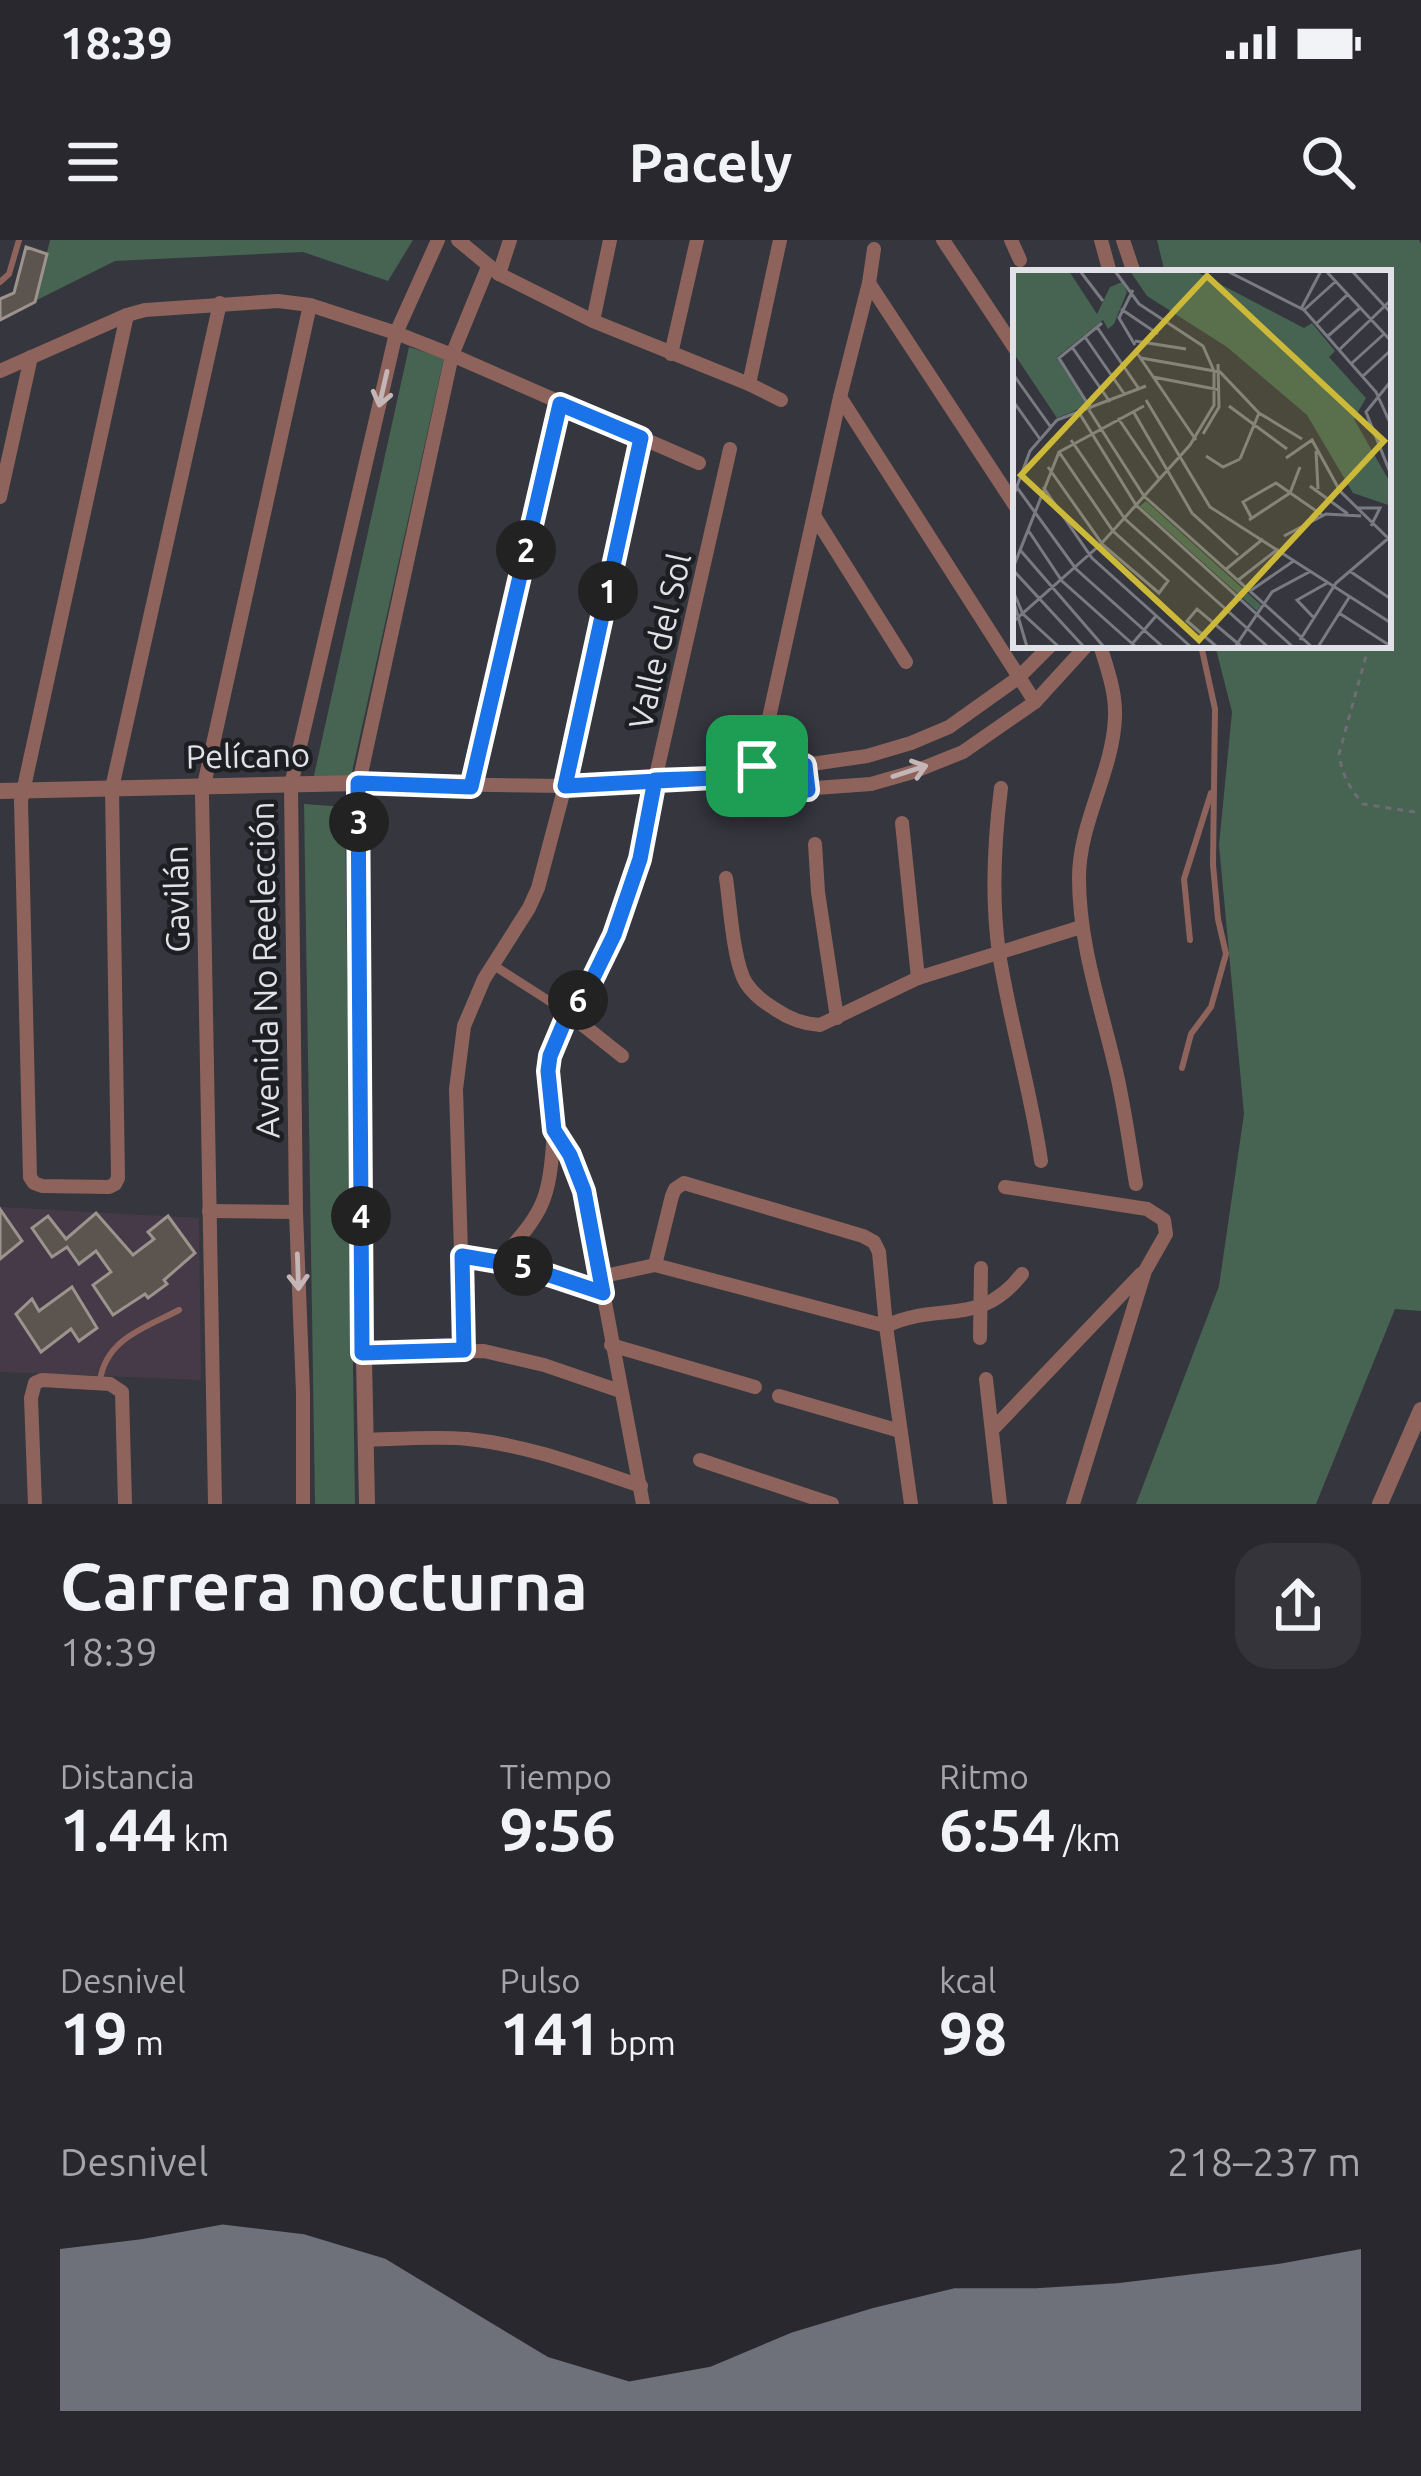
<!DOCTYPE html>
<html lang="es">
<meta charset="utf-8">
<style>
body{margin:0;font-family:Ubuntu,sans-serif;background:#34343a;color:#f1f3f6;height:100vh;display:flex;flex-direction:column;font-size:45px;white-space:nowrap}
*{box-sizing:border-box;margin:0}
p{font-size:39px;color:#a5a6aa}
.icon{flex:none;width:66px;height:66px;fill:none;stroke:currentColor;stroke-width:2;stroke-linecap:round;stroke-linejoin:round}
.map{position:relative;height:1264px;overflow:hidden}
.sheet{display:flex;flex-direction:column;background:#28282e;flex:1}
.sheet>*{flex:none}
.pin{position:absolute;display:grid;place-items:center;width:102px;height:102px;color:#fff;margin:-51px;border-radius:24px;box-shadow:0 6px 18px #0006}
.km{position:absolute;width:60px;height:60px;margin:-30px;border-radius:50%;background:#222;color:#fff;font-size:33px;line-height:60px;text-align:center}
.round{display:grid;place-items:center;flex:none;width:126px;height:126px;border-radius:36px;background:#34343a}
.overview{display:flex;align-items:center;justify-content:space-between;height:204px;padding:0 60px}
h1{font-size:66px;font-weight:600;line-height:90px}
.figures{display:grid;grid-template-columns:repeat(3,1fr);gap:18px;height:204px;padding:12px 60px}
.figures div{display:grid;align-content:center}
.figures b{font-size:60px;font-weight:600}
.figures small{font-size:33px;font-weight:400}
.figures p{font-size:33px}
.chart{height:336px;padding:24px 60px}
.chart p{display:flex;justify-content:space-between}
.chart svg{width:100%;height:216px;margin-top:12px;fill:#8c9099;opacity:.7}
.status{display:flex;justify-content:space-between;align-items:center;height:84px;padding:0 60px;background:#28282e;direction:ltr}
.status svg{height:33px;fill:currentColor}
header{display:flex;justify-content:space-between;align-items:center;height:156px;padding:0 60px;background:#28282e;font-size:54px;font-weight:600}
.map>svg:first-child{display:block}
.education{fill:#463a49}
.green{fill:#476351}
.building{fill:#5c544e;stroke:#9c938c;stroke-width:3}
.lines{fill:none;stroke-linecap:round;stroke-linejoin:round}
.path{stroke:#6d6e75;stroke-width:3;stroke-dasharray:6 6;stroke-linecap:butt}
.service{stroke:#8e635b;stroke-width:6}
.pedestrian{stroke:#8e635b;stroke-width:9}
.minor{stroke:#8e635b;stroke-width:14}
.tertiary{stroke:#8e635b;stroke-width:16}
.oneway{stroke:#c4b6b6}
.route-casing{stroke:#fff;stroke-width:24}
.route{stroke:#1a73e8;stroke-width:15}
.labels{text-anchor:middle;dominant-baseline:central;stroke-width:9;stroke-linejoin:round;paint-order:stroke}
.street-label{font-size:33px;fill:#e1e2e7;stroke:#1d1e22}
.inset-road{fill:none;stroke:#7a7b82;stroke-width:3}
.view{fill:#ccb939;fill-opacity:0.15;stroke:#ccb939;stroke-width:6}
.inset-edge{fill:none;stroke:#e1e2e7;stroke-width:6}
</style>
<div class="status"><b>18:39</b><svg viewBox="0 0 49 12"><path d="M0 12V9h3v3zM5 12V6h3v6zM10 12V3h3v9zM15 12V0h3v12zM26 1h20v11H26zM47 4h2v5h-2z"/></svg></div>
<header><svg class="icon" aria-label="menu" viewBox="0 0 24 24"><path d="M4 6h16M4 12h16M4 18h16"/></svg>Pacely<svg class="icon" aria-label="search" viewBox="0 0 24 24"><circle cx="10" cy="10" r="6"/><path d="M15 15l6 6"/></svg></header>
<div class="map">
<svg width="1421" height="1264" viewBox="0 0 1421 1264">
<rect width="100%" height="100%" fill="#35363e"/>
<polygon class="education" points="0,967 199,978 201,1140 0,1132"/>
<g class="green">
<polygon points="50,0 413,0 388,41 303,12 115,21 35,61"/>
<polygon points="1157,0 1419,0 1421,4 1421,1071 1395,1069 1316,1264 1136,1264 1219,1046 1244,874 1219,605 1232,472 1215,405 1388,405 1388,33 1165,33"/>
<polygon points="409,107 444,118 350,541 313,540"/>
<polygon points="304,564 345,567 355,1264 315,1264"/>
</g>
<g class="building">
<polygon points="26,7 47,14 35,62 0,80 0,59 14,53"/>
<polygon points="0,969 22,1001 0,1019"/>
<polygon points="96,973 133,1015 154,999 148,992 168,976 195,1013 164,1040 167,1044 148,1058 145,1054 113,1075 93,1045 111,1032 96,1011 79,1024 67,1007 52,1017 32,988 48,976 66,999"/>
<polygon points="72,1047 97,1088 79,1101 71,1089 41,1112 16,1074 32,1059 39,1071"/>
</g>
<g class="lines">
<path class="path" d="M1369,405L1339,514C1342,535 1349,547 1363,564L1421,573"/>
<g class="service">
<polyline points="0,42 9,34 19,0"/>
<polyline points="1190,700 1184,639 1211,553"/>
<polyline points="1182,828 1191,794 1211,767 1226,714 1218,679 1213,625 1215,469 1201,405"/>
<path d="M100,1140C107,1098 145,1088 179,1070"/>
</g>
<polyline class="pedestrian" points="493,725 568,773"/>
<g class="minor">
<polyline points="458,0 499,34 593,81 749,144 781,160"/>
<polyline points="943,0 1016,110"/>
<polyline points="1011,0 1020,20"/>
<polyline points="1101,0 1110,33"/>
<polyline points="1123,0 1134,33"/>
<polyline points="488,27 452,115 359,543 565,546 713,538 757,526 805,525 867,516 911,503 949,487 1018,438 1051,405"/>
<polyline points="499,34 510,0"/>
<polyline points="869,43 1016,267"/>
<polyline points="127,75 21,561 30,937 34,943 42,946 109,947 115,944 118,938 112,548 220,63"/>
<polyline points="593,81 610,0"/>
<polyline points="671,114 697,0"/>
<polyline points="0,131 127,75 145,70 278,61 310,65 396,93 452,115 699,223"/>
<polyline points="749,144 780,0"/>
<polyline points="840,157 1035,462"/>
<polyline points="0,257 31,117"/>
<polyline points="815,277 906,422"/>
<path d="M1100,405C1107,428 1116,452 1115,477C1113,532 1079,582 1079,638C1079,706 1102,769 1117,835C1125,871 1130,908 1136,944"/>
<polyline points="714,539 753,550 774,551 871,544 913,532 963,512 1035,462 1087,405"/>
<polyline points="471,547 560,164"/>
<path d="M1001,548C994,603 991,657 999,713C1010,783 1031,851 1041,921"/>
<polyline points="753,550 840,157 869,43 874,9"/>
<polyline points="902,583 918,738"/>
<polyline points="815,604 818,652 837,778"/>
<path d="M726,638C730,664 733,722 746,743C753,754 765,763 775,769C789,779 802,784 820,785L918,738L1081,687"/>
<polyline points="568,773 622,816"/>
<polyline points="1005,947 1147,969 1164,980 1166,994 1145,1031 1073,1264"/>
<polyline points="209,971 296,972"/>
<polyline points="462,1016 522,1026 603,1053"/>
<path d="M500,1020C546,969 549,960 554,892"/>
<polyline points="655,1025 672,956 675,949 684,943 863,996 874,1002 879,1012 886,1086 911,1264"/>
<path d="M600,1037L655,1025L886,1086C941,1060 979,1089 1022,1034"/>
<polyline points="980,1098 981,1028"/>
<polyline points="611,1105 755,1147"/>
<polyline points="464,1110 456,849 464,786 484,739 529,668 538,648 565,546 641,198"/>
<polyline points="362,1113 484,1111 544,1125 620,1151"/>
<polyline points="986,1139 1000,1264"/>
<polyline points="779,1156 900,1191"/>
<polyline points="992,1190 1141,1034"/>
<path d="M365,1200C399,1199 434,1196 468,1199C528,1205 584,1227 641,1246"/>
<polyline points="700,1220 832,1264"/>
<polyline points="35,1264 31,1158 35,1143 42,1140 110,1144 122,1152 125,1264"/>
<polyline points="215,1264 202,554 310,65"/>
<polyline points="303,1264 303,1153 296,972 291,545 396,93 438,0"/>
<polyline points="643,1264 584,951 570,915 554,890 549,859 550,816 568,773 593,738 614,695 640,619 655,540 730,209"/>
</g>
<g class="tertiary">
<polyline points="0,551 359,543 359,876 367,1264"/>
<polyline points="1380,1264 1421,1170"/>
</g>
</g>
<defs><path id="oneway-shaft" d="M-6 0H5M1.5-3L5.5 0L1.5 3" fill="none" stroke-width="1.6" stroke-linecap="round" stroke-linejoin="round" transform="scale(3)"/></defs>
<g class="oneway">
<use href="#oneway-shaft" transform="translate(383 149) rotate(103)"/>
<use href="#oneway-shaft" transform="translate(910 531) rotate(-18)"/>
<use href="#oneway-shaft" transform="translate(298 1032) rotate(88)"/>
</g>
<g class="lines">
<g class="route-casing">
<polyline id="route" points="757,526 713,538 565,546 641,198 560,164 471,547 358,543 362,1113 464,1110 462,1016 522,1026 603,1053 584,951 570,915 554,890 548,831 550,816 568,773 593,738 614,695 640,619 655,540 713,538 753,550 808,550 805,525 757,526"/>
</g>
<use href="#route" class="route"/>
</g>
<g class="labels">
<g class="street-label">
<text transform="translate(659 401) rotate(-77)">Valle del Sol</text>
<text transform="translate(248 515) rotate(-1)">Pelícano</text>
<text transform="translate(176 659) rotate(-91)">Gavilán</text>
<text transform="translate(264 730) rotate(-91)">Avenida No Reelección</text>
</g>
</g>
<g transform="translate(1013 30)">
<rect width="378" height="378" fill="#35363e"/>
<path d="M0,1H56L84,44L97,17L109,12L114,22L101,54L95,59L90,50L44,87L76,135L44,148L0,82ZM117,1H182L291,58L299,53L322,81L316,87L353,128L341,149L378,214V236L340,223L294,145L214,77L134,26ZM133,231L248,335L244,341L127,236Z" fill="#476351"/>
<path class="inset-road" d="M67,1L90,31M214,1L291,40L363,122L378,155M313,1L378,71M339,1L378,43M120,20L106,48L122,75M108,39L145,64M288,39L308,1M291,40L323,11M304,53L335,24M84,57L126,119M315,66L347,38M72,67L112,125M122,71L173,79M59,77L97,132M326,80L378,30M124,83L183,170M128,88L207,102L246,143L289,169M339,93L371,64M0,104L37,156M350,106L378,80M140,107L207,120M378,111L353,142L378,205M133,130L197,237L378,353M0,131L27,169M216,136L274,179M78,139L46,88L89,53M76,140L131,226L299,377M65,141L123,235L280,377M120,141L179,243L225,285M105,148L147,210M190,164L206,137L205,94M58,170L112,249L255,377M303,181L305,219M193,186L210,197L227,189M273,188L299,170L327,221L376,269M227,189L246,143M35,197L90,275L146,323L155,311L100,261L46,182M0,212L63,299L150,377M297,216L335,244M30,217L79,288L178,377M0,227L17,181L44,150L133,116M343,238H367L358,256M238,247L230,232L263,213L309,245M236,250L277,223L287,197M15,260L49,311L123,377M271,266L313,244L348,246M8,281L91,377M0,298L46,182L131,136M0,300L71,377M212,300L250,269M338,302L378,329M224,311L265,279M0,321L10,344L46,377M237,321L282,290M0,329L14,377M326,343L376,375M301,348L284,330L316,312M0,352L88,274L177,175L201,135V101L190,76L126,34L102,1M287,370L323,313L378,266M119,374L143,346M204,377L174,351L184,339L229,377M222,377L259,322L298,301M305,377L337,326"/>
<path class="view" d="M194,6L371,171L186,370L8,205Z"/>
<rect width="378" height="378" class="inset-edge"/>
</g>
</svg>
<div class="pin" style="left:757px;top:526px;background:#1e9e55"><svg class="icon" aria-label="arrive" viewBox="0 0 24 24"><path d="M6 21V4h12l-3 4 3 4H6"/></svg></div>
<b class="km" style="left:608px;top:351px">1</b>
<b class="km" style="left:526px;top:310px">2</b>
<b class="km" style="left:359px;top:582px">3</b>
<b class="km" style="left:361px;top:976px">4</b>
<b class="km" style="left:523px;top:1026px">5</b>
<b class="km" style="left:578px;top:760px">6</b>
</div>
<section class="sheet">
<div class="overview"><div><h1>Carrera nocturna</h1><p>18:39</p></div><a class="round"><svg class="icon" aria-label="share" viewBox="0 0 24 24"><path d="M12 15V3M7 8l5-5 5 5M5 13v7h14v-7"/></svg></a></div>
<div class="figures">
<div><p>Distancia</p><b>1.44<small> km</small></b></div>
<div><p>Tiempo</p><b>9:56</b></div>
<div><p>Ritmo</p><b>6:54<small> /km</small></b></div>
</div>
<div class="figures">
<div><p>Desnivel</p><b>19<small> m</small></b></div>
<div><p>Pulso</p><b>141<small> bpm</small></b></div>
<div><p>kcal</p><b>98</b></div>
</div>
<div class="chart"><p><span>Desnivel</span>218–237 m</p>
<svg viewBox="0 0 160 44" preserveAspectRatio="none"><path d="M0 44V11L10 9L20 6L30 8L40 13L50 23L60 33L70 38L80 35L90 28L100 23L110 19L120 19L130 18L140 16L150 14L160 11V44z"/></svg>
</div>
</section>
